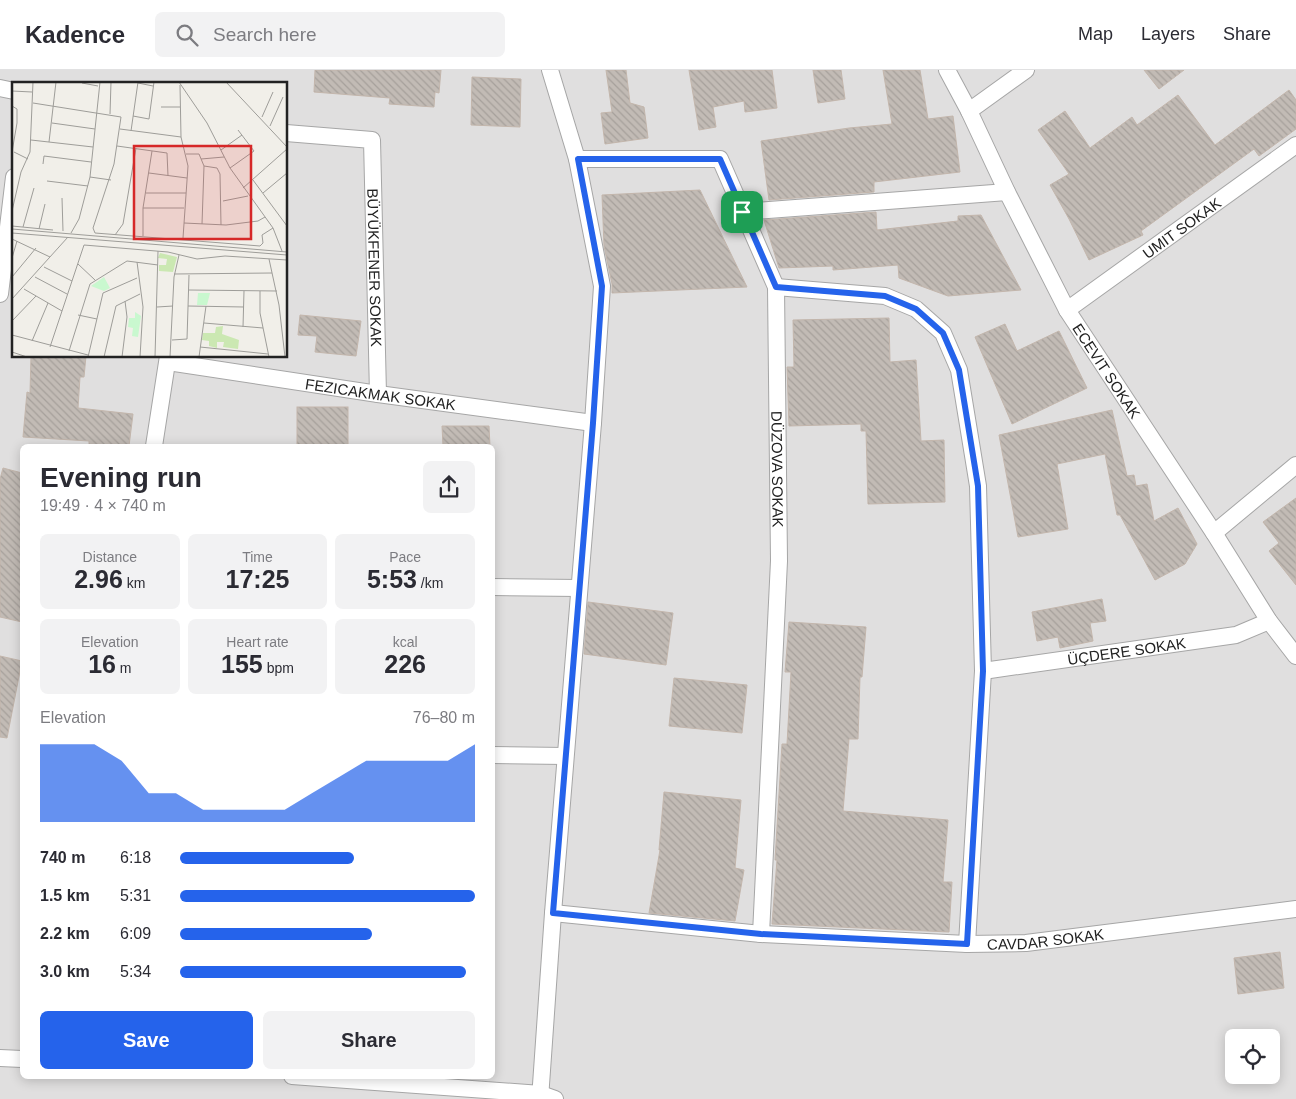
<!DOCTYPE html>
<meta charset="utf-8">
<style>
body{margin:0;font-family:Arial,sans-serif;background:#f2f2f3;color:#2b2b33;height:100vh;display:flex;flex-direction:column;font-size:19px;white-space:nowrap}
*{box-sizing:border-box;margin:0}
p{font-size:16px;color:#7c7c81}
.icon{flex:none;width:28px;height:28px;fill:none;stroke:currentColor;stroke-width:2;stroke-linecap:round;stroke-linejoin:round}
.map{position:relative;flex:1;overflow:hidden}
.drawer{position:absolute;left:20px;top:374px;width:475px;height:635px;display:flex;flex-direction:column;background:#fff;border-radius:8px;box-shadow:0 2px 12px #0003}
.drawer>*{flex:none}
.controls{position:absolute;left:1225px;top:959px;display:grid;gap:10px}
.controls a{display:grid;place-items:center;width:55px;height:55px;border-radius:8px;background:#fff;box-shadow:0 2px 12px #0003;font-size:25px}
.pin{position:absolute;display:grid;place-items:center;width:42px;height:42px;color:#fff;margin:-21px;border-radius:10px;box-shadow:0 2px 8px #0006}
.round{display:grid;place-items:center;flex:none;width:52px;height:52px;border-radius:8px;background:#f2f2f3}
.overview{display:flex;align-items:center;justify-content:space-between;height:85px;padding:0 20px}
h1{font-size:28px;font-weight:700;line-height:38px}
.figures{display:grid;grid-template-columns:repeat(3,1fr);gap:8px;height:85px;padding:5px 20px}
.figures div{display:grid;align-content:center;border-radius:8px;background:#f2f2f3;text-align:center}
.figures b{font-size:25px;font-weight:700}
.figures small{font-size:14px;font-weight:400}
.figures p{font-size:14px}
.chart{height:140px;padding:10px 20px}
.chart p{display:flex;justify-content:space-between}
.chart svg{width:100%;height:90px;margin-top:5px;fill:#2563eb;opacity:.7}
.action{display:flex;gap:10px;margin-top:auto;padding:10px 20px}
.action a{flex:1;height:58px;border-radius:8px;background:#2563eb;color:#fff;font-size:20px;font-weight:700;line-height:58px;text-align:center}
.action a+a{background:#f2f2f3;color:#2b2b33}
ul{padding:0 20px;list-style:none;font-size:16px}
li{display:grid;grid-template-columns:80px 60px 1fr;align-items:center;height:38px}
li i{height:12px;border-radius:6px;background:#2563eb}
header{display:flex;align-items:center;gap:30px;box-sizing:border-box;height:70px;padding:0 25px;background:#fff;border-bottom:1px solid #e1e1e2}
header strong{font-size:24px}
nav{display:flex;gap:28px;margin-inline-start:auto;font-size:18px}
.search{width:350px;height:45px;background:#f2f2f3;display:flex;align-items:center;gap:12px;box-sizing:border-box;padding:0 18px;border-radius:8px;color:#7c7c81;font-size:19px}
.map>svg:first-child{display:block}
.residential{fill:#e0dfdf;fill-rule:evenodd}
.building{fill:url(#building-back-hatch);stroke:#c3b6ac}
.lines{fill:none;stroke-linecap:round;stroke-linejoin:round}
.street-casing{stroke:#a6a6a6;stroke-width:18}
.street{stroke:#fff;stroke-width:16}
.route-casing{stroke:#fff;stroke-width:10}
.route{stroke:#2563eb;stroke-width:6}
.labels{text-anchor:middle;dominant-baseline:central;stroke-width:4;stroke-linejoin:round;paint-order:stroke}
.street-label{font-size:15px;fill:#222;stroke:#fff}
.inset-road{fill:none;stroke:#9e9d99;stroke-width:1}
.view{fill:#d62828;fill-opacity:0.15;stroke:#d62828;stroke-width:2.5}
.inset-edge{fill:none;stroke:#222;stroke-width:2.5}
</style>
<header>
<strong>Kadence</strong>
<div class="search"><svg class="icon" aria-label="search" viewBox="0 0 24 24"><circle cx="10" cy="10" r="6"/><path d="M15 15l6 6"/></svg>Search here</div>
<nav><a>Map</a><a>Layers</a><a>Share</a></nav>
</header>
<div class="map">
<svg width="1296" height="1029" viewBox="0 0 1296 1029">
<defs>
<pattern id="building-back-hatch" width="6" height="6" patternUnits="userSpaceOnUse" patternTransform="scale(1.25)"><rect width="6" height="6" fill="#c2bbb5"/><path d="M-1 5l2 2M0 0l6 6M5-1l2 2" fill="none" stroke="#a6a09b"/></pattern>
</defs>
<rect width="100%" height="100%" fill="#f1efe9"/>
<path class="residential" d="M0,0H1296V1029H0ZM14,14H286V286H14ZM22,376H492V1006H22ZM1234,968H1271V1005H1234Z"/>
<g class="building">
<polygon points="315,0 441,0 439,23 435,22 434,37 389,34 390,28 314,22"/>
<polygon points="606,0 626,0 630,33 644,37 648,68 605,74 601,43 612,42"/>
<polygon points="689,0 772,0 777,38 745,42 744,31 713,37 716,57 699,60"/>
<polygon points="813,0 841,0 845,29 818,33"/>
<polygon points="883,0 920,0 928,49 953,46 960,102 874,112 874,122 769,130 761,71 849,58 892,54"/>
<polygon points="1144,0 1184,0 1159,19"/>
<polygon points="472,7 521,9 520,57 471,55"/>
<polygon points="1289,20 1296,30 1296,59 1259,86 1254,79 1141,161 1143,165 1089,190 1069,149 1050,115 1069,104 1038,60 1065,41 1090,78 1132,47 1137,55 1178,25 1215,75"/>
<polygon points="700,120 747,217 612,223 612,214 604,176 602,125"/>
<polygon points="876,142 877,160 958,151 958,146 981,145 1021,220 948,226 899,208 898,195 833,200 833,196 779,198 764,150"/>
<polygon points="300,245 361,251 356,286 315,282 317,266 298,265"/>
<polygon points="889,248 890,292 916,290 921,371 944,370 945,432 868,434 866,361 861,361 861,354 789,356 787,297 794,297 793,250"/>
<polygon points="1005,254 1017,281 1059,261 1087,318 1012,354 975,267"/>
<polygon points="31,286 86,286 84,307 80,307 78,338 133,344 129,376 89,376 89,371 23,367 27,322 30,323"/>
<rect x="297" y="337" width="51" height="39"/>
<polygon points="1112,340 1127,406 1134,405 1136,416 1147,414 1154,451 1178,438 1197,474 1185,494 1155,510 1120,445 1117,445 1105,384 1057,394 1068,459 1018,467 999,365"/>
<polygon points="442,356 489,356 490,376 443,376"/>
<polygon points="3,398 22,403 22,552 0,547 0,409"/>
<polygon points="1296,428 1296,515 1269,481 1279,473 1263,452"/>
<polygon points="1102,529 1106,551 1090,553 1093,571 1060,578 1058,567 1037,571 1032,542"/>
<polygon points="588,532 673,543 666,595 584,584"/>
<polygon points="789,552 866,557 862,607 860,607 858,669 849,669 843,741 948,750 943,812 952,812 949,862 772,854 777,790 775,790 782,674 787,674 791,602 785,602"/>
<polygon points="0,586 22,591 7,668 0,667"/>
<polygon points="674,608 747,615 742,663 669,656"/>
<polygon points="664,722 741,730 735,798 744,800 735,851 649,843 660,780 659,780"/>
<polygon points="1280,882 1284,918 1238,924 1234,888"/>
</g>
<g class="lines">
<g class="street-casing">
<g id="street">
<path id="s1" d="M947,0L969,41L1007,122L1067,240L1214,463L1269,551L1296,586"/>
<polyline points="0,18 14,21"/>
<polyline points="969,41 1026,0"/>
<path id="s2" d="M286,63L372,70L378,324"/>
<path id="s3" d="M577,89H720L776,217L779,491L761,864"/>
<polyline points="742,142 1007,122"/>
<polyline points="776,217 885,226 916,239 943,263 959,300 978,416 983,601 967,874"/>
<polyline points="0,224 14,107"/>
<path id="s4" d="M1067,240L1296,75"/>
<path id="s5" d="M168,292L378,324L593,353"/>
<polyline points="154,376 168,286"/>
<polyline points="1214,463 1296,395"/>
<polyline points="492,517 579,518"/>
<path id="s6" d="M983,601L1236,565L1269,551"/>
<polyline points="492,685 565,686"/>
<path id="s7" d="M553,843L761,864L967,874L1026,873L1296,839"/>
<polyline points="0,988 22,989"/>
<polyline points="292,1006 541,1024 555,1029"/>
<polyline points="540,1029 553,843 593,353 602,216 577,89 550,0"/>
</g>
</g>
<use href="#street" class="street"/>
</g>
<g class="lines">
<g class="route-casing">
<polygon id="route" points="578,89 720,89 776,217 885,226 916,239 943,263 959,300 978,416 983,601 967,874 761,864 553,843 593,353 602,216"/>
</g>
<use href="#route" class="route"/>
</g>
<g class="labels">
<g class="street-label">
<text stroke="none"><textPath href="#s4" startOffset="141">UMIT SOKAK</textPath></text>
<text stroke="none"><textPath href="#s2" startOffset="214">BÜYÜKFENER SOKAK</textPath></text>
<text stroke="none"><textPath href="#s1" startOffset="341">ECEVIT SOKAK</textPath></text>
<text stroke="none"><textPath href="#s5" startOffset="215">FEZICAKMAK SOKAK</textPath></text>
<text stroke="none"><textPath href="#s3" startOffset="465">DÜZOVA SOKAK</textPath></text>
<text stroke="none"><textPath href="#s6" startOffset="145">ÜÇDERE SOKAK</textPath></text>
<text stroke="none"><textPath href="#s7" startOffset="494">CAVDAR SOKAK</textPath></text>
</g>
</g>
<g transform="translate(12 12)">
<rect width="275" height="275" fill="#f1efe9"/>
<path d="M148,171L165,175L161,190L147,189V183H154L155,177L146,176ZM211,244L210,252L227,258L226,267L211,265L212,260H205V266L197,264V259L190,258L191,251H203L204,245Z" fill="#cbe8b2"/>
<path d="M92,195L98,206L92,209L79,204ZM186,211H198L195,223H185ZM123,230L129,234L126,255L120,254L121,246L116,245L117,236H123Z" fill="#c9f8cf"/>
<path class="inset-road" d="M167,0L195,41L218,86L261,146L270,169M214,0L275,65M70,1L86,4M126,1L141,4M168,3L169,55L176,84L171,156M0,9L20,10M21,21L109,35L102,82L81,146L83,151L248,164L251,161L250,153L261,146M0,24L5,27V41L0,70M149,25H168M98,32L99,0M121,34L137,37L142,0M250,35L261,10M40,41L83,47M258,44L271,15M108,47L169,55M119,49L126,0M19,58L81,65M37,60L44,0M105,64L155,71L156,94M209,68L230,53M2,70L16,77M174,72H187L192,84L190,142M189,77L212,75M31,82L32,74L79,80M192,84L205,86L208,92L209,143M218,86L242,69L226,48M137,91L175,96M78,95L99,98M241,98L275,144M35,99L76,104M231,106L275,67M134,111H174M251,111L275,91M50,116L51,149M211,119L236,114M131,126H172M0,129L9,90L18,70L21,0M172,141L214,143L246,139L253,135M0,144L41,148M11,145L22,106M0,147L275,170M27,147L33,122M0,151L275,173M59,151L67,137L78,95L88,0M103,153L111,142L124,66M131,154V126L140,69M0,157L38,175M0,176L5,159M257,177L267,223L273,275M125,180L131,225L128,275M66,182L83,198M32,185L60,199M162,192L260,191M0,195L24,166M23,195L55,212M12,207L50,229M177,208L265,209M248,209V231L257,275M0,217L56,155M176,224L232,225M145,225L161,224M66,233L85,237M0,239L24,214M192,241L251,246M231,245L232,209M0,253L76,273M160,258L175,257L177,193M20,259L36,221M38,265L72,163L156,170L185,177L213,174L275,178M188,265L256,272M57,269L78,202L115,179L146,183M0,270L15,275M76,275L91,211L125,196M92,275L104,224L128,212M110,275L115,235L113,219M143,275L146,169M158,275L162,195L167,173M187,275L194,224"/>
<path class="view" d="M122,64H239V157H122Z"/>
<rect width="275" height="275" class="inset-edge"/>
</g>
</svg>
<div class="controls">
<a><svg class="icon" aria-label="locate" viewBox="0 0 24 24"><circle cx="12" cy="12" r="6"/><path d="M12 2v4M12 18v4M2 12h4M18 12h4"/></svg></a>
</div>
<div class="pin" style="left:742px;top:142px;background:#1e9e55"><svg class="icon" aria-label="arrive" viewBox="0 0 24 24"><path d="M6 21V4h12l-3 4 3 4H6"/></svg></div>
<section class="drawer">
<div class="overview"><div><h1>Evening run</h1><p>19:49 · 4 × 740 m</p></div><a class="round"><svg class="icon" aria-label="share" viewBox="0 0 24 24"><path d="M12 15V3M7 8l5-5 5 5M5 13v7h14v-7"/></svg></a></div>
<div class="figures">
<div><p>Distance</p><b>2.96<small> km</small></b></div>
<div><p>Time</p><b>17:25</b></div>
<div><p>Pace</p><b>5:53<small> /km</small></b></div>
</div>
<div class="figures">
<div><p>Elevation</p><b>16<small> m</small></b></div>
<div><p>Heart rate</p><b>155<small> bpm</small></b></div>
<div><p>kcal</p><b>226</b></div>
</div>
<div class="chart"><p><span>Elevation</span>76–80 m</p>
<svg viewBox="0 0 160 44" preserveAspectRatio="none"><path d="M0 44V6L10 6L20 6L30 14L40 30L50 30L60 38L70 38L80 38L90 38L100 30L110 22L120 14L130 14L140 14L150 14L160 6V44z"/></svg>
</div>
<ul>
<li><b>740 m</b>6:18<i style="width:59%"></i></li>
<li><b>1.5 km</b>5:31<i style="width:100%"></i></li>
<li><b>2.2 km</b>6:09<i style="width:65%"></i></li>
<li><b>3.0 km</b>5:34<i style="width:97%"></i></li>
</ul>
<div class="action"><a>Save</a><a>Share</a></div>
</section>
</div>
